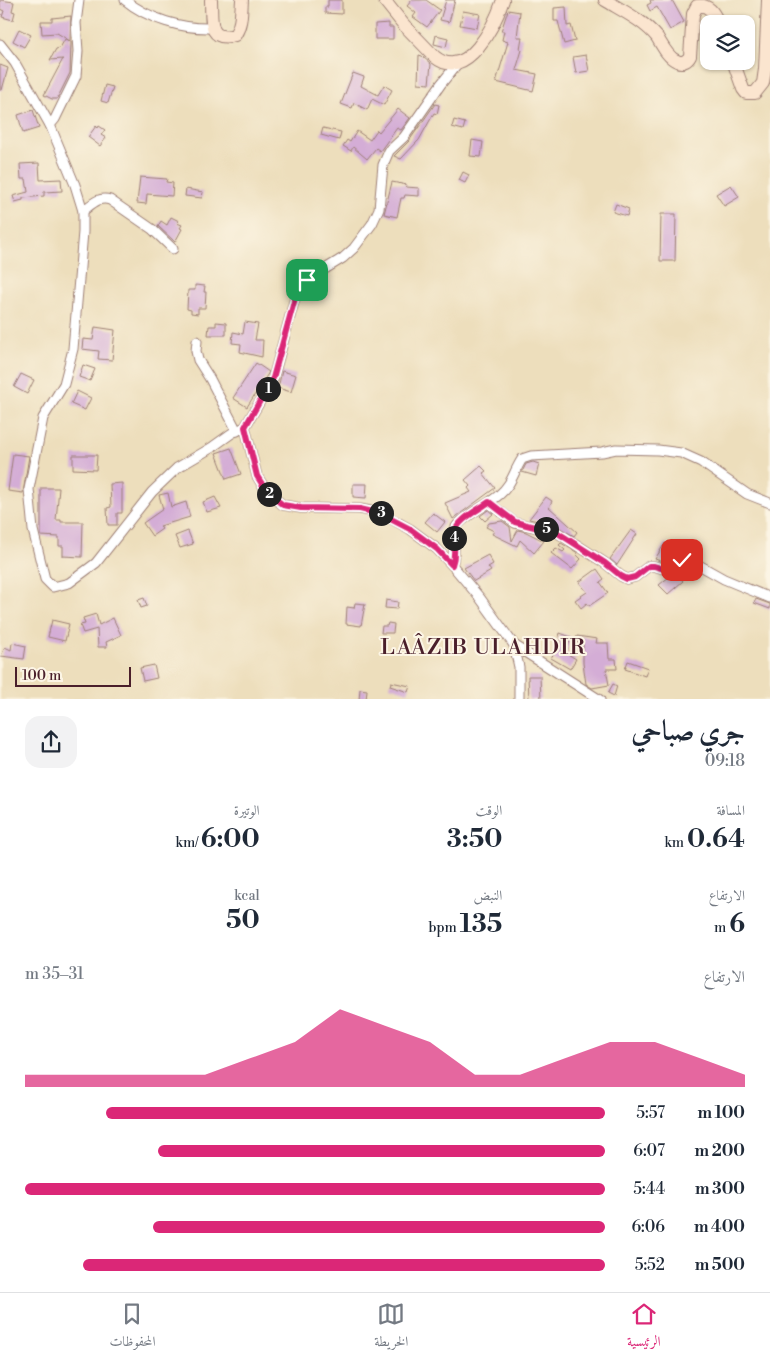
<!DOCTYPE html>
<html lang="ar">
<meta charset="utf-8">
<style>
body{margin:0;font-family:"Libre Bodoni",Amiri,serif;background:#f2f2f3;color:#1f2937;direction:rtl;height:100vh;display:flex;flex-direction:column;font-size:19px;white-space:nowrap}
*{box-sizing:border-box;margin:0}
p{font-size:16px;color:#747a83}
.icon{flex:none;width:28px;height:28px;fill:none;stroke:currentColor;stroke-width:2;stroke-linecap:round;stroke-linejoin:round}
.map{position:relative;height:699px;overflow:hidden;direction:ltr}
.sheet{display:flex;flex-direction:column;background:#fff;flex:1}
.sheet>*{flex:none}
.controls{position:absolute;left:700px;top:15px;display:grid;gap:10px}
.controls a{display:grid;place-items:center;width:55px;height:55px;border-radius:10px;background:#fff;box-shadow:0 1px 4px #0004;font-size:25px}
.scale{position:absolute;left:15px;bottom:12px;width:116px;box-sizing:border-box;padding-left:5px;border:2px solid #4a1f2b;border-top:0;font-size:14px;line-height:18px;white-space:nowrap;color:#4a1f2b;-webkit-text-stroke:4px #fcf5e5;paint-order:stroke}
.pin{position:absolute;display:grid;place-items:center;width:42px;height:42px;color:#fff;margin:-21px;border-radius:10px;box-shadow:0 2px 8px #0006}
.km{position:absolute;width:25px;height:25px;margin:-12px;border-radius:50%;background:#222;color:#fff;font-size:14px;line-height:25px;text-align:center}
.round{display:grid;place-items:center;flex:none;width:52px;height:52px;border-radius:15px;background:#f2f2f3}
.summary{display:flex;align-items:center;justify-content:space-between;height:85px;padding:0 25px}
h1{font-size:28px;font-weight:800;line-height:38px}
.stats{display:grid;grid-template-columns:repeat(3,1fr);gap:8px;height:85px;padding:5px 25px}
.stats div{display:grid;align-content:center}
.stats b{font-size:25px;font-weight:800}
.stats small{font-size:14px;font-weight:400}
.stats p{font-size:14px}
.chart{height:140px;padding:10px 25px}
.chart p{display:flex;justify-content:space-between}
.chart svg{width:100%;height:90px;margin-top:5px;fill:#db2777;opacity:.7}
ul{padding:0 25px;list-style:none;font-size:16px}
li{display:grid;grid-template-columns:80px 60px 1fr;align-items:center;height:38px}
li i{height:12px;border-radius:6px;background:#db2777}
.menu{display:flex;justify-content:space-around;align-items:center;height:70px;border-top:1px solid #e0e1e3;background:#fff;font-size:14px;color:#747a83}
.menu a{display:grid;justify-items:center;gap:2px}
.menu .active{color:#db2777}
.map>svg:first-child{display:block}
.building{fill:#d4add6}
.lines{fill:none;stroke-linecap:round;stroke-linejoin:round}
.minor-casing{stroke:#9c7e74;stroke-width:11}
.secondary-casing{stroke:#9c7e74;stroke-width:14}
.minor{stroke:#fff;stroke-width:9}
.secondary{stroke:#fbe5cf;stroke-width:12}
.route-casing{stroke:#fff;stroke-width:10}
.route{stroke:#db2777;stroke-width:6}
.labels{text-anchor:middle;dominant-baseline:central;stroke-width:4;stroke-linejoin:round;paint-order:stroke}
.quarter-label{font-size:22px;letter-spacing:1px;fill:#4a1f2b;stroke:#fcf5e5}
</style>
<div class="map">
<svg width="770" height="700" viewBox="0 0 770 700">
<rect width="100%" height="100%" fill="#fcf5e5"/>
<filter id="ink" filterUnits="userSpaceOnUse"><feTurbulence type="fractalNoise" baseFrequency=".02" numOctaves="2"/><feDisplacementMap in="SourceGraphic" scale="10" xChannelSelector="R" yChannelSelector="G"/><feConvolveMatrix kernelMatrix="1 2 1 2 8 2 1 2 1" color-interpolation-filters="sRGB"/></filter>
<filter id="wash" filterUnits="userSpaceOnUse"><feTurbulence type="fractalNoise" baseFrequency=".0096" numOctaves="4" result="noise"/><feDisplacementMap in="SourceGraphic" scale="20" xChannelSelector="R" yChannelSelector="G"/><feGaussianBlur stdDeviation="1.12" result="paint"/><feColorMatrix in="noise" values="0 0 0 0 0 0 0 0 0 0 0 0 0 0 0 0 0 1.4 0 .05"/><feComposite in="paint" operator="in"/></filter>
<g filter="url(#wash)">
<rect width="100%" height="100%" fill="#eddebc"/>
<g id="blocks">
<g class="building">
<polygon points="0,0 14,2 12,11 15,12 13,20 2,17 4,11 0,9"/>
<polygon points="328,0 342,0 342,14 325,13 325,7 328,7"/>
<polygon points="412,0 426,0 440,10 427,27 413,17 416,13 407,6"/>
<polygon points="446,0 455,0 449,22 440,20"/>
<polygon points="650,0 672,0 684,22 670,30 657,7 650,11 647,5 651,3"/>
<polygon points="566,7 567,26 571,25 575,41 564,44 558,21 554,21 554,8"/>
<polygon points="508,10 520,12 517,37 522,37 520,49 522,50 516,70 537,74 533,91 496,82 508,42 502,40 504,31 501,31"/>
<polygon points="463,11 480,14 477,28 460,25"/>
<polygon points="71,16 70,41 57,33 42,34 41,21 52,21 52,18"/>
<polygon points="389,23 389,27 393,27 393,39 375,39 375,24"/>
<polygon points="19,29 31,35 24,47 13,41"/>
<polygon points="436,35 448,38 446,47 434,44"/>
<polygon points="65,39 71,42 70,73 57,99 52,99 44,95 63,59 50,60 56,49 60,48"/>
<polygon points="419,55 422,56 431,64 429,84 418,83"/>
<polygon points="586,55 589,71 576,73 573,57"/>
<polygon points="0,65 8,68 2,90 0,90"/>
<polygon points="353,73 364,77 361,86 378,95 384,85 392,90 384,105 372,99 367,110 354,103 352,108 341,104"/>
<polygon points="105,85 113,87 108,103 101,101"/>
<polygon points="435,104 439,105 437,114 434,113 419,140 401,159 394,156 409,141"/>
<polygon points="398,109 410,118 401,130 397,128 380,151 376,148 367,159 353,147 351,151 343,146 347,140 350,142 357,131 370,140 377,130 379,132"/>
<polygon points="33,110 39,128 23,133 18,115"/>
<polygon points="454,120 465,123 463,130 452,127"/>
<polygon points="96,126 98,128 99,126 105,130 101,135 106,138 100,146 88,137"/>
<polygon points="323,128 341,132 339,140 321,135"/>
<polygon points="472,140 483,142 481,157 470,156"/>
<polygon points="39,163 40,180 61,179 62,191 44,192 44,196 23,198 23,200 15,202 13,196 28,192 26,179 21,179 20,164"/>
<polygon points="463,172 469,175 465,183 459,180"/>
<polygon points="140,177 167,179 166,182 173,183 172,196 147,194 146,204 137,203"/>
<polygon points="392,182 407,185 406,187 419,188 419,196 405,195 404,198 401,198 397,217 384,214"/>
<polygon points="731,185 739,197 724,206 716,194"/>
<polygon points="186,189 203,192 202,198 185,196"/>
<polygon points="616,204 629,209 627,216 613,212"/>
<polygon points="661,214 676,214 675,261 660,261"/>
<polygon points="171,217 179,221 177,223 182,225 180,228 182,229 175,242 158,226 161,221 167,225"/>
<polygon points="195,285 205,286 204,292 206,292 205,308 198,308 198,314 191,313 191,310 187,309 188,290 195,290"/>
<polygon points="216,322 226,323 226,335 208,335 209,326 216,326"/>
<polygon points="245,322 258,324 255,340 263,340 262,357 240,352 241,344 232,343 233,332 243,334"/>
<polygon points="95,327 115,330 112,360 98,359 99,351 82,349 83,339 93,340"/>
<polygon points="256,363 269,372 247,407 233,398"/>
<polygon points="83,365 95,369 90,381 79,377"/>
<polygon points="282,371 296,375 291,392 278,388"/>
<polygon points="21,374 34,380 27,394 14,387"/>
<polygon points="77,391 91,398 85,410 71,404"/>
<polygon points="231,448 241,474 226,479 216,453"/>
<polygon points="13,454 29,456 23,493 8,491"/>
<polygon points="73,455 97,455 96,470 73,469"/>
<polygon points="533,462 539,464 536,476 522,472 526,464"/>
<polygon points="481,466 486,471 483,473 495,488 453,519 445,503 471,492 468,488 470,486 465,480"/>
<polygon points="122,483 122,513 117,513 117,525 108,525 107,508 111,507 110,484"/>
<polygon points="353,484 367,484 366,498 353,497"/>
<polygon points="41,488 59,488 56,520 61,520 61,522 83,522 82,557 63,556 63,546 59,546 59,537 41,536"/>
<polygon points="168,493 171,507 186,502 190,517 160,526 162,529 152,536 143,523 163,509 159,495"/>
<polygon points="215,497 221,508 207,512 203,502"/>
<polygon points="546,497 552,501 549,507 577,532 574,536 553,524 529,519"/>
<polygon points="488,510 493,514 485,521 480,516"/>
<polygon points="433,513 445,522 437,532 425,522"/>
<polygon points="502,521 510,527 512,541 518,530 526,532 544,541 534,553 520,540 517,546 492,534 494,531 486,527 489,523"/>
<polygon points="631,530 637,534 617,565 610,559"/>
<polygon points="188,531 193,544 180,548 175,536"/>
<polygon points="561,543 578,553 576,554 581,559 572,569 551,553 556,548 563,552 565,550 559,545"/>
<polygon points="665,543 676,551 670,560 666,563 655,559"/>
<polygon points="488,555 493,564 488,567 491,571 474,581 464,568"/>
<polygon points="597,569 604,579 600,582 608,593 589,606 587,603 581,608 575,600 587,592 579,582"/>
<polygon points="675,572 683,581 668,594 659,585"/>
<polygon points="144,598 147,606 141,608 138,600"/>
<polygon points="756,599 770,604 770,609 754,603"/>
<polygon points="386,600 398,602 397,609 385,608"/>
<polygon points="355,603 365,604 361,626 346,624 347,607 354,608"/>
<polygon points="96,614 99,625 113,618 121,635 106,642 107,647 98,647 97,629 83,633 80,625 85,624 83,618"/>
<polygon points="52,620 69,624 65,641 48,637"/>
<polygon points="388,623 394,624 393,633 381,633 382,626 387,626"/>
<polygon points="560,633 571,637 566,653 576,659 570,669 551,658 561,641 558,640"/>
<polygon points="577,636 597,639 596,643 608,643 609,659 616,659 617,669 606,669 609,685 592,688 586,684 583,663 583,643 576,642"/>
<polygon points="12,643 26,646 24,659 1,656 5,647 11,650"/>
<polygon points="628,661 648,668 645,676 625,669"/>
<polygon points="154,665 157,678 143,681 140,668"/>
<polygon points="528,676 540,676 541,700 529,700"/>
<polygon points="391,682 410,686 408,692 390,686"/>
<polygon points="613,684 617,686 614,696 608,693"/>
<polygon points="360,689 367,690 366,700 359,700"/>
</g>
</g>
</g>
<g filter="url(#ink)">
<use href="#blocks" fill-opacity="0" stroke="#9c7e74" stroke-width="1"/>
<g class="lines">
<g class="minor-casing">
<g id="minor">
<path d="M125,0C148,19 182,29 212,28"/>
<polyline points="0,44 15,63 50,125 75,185 83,211 83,232 73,349 64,384 43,418 29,489 33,530 45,579 53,587 69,583 96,563 152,492 177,468 211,448 232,433 245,427"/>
<polyline points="458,63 441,84 404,137 389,151 383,165 379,209 372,224 354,248 343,258 307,280 300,287 295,298 273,379 245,427 257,476 267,492 283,505 301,508 360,509 381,513 410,529 437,549 452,565 480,598 514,645 600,700"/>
<polyline points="50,125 55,119 76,76 78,51 76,23 79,0"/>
<path d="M83,211C92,204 99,196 110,200L152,229L173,249"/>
<polyline points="197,341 196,351 198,360 210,379 237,431"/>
<polyline points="489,503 515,523 544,529 558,533 605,563 621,576 627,579 635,577 649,566 654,566 667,570 682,560 690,560 724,579 770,598"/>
<path d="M452,565C457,551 451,538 456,527C460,519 490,503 499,495C512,484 513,473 522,459L531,456L602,452L616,449L658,450L681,453L701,462L747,494L770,503"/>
<polyline points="514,645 519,667 519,700"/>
</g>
</g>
<g class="secondary-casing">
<g id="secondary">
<path d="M211,0C212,19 207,43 235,35C242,24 241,12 242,0"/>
<path d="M384,0L404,25L435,57C467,83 495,24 503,0"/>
<path d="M605,0C623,11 644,21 657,37C662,45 668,58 677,61C683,64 688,60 690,56L693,14L697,6C710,4 714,14 719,24"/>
<polyline points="733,61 743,89 746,93 755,93 763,83 765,69 768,0"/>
</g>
</g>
<use href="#minor" class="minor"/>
<use href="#secondary" class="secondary"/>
</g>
</g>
<g class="lines" filter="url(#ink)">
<g class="route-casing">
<path id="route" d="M307,280L300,287L295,298L273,378L245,427L257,476L267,492L283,505L301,508L360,509L381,514L410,529L437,549L452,565C457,552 452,545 454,534C457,520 478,510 489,502L515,522L558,533L605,563L621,576L627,579L635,577L649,566H654L667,570L682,560"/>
</g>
<use href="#route" class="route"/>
</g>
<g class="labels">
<g class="quarter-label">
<text x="483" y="647">LAÂZIB ULAHDIR</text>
</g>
</g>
</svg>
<div class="controls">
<a><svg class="icon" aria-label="layers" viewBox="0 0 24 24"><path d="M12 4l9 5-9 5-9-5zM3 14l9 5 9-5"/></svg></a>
</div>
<div class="scale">100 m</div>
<div class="pin" style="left:307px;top:280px;background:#1e9e55"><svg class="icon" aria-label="arrive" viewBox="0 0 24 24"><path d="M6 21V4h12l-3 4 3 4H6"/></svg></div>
<div class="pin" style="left:682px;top:560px;background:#d93025"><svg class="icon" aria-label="check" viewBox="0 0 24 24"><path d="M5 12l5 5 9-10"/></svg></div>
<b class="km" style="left:268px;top:389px">1</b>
<b class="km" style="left:269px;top:494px">2</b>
<b class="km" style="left:381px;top:513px">3</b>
<b class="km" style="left:454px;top:538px">4</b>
<b class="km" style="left:546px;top:529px">5</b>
</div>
<section class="sheet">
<div class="summary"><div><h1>جري صباحي</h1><p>09:18</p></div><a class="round"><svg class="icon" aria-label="share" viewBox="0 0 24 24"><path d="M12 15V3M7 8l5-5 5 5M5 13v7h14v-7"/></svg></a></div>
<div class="stats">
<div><p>المسافة</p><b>0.64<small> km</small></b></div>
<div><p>الوقت</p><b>3:50</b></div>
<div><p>الوتيرة</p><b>6:00<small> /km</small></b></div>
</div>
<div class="stats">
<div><p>الارتفاع</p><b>6<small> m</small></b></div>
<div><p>النبض</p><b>135<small> bpm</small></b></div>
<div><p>kcal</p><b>50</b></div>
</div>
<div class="chart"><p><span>الارتفاع</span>31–35 m</p>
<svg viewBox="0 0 160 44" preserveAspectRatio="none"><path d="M0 44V38L10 38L20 38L30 38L40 38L50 30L60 22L70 6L80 14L90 22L100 38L110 38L120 30L130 22L140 22L150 30L160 38V44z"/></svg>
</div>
<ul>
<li><b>100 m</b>5:57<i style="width:86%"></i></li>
<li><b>200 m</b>6:07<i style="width:77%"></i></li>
<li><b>300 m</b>5:44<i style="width:100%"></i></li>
<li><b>400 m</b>6:06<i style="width:78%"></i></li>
<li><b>500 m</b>5:52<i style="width:90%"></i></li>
</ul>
</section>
<nav class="menu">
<a class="active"><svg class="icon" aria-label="home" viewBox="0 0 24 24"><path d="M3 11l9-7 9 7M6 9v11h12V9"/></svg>الرئيسية</a>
<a><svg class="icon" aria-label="map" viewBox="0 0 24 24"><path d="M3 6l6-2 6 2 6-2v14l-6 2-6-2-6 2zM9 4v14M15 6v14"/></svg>الخريطة</a>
<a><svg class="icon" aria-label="saved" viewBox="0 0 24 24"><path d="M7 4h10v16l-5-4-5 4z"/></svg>المحفوظات</a>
</nav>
